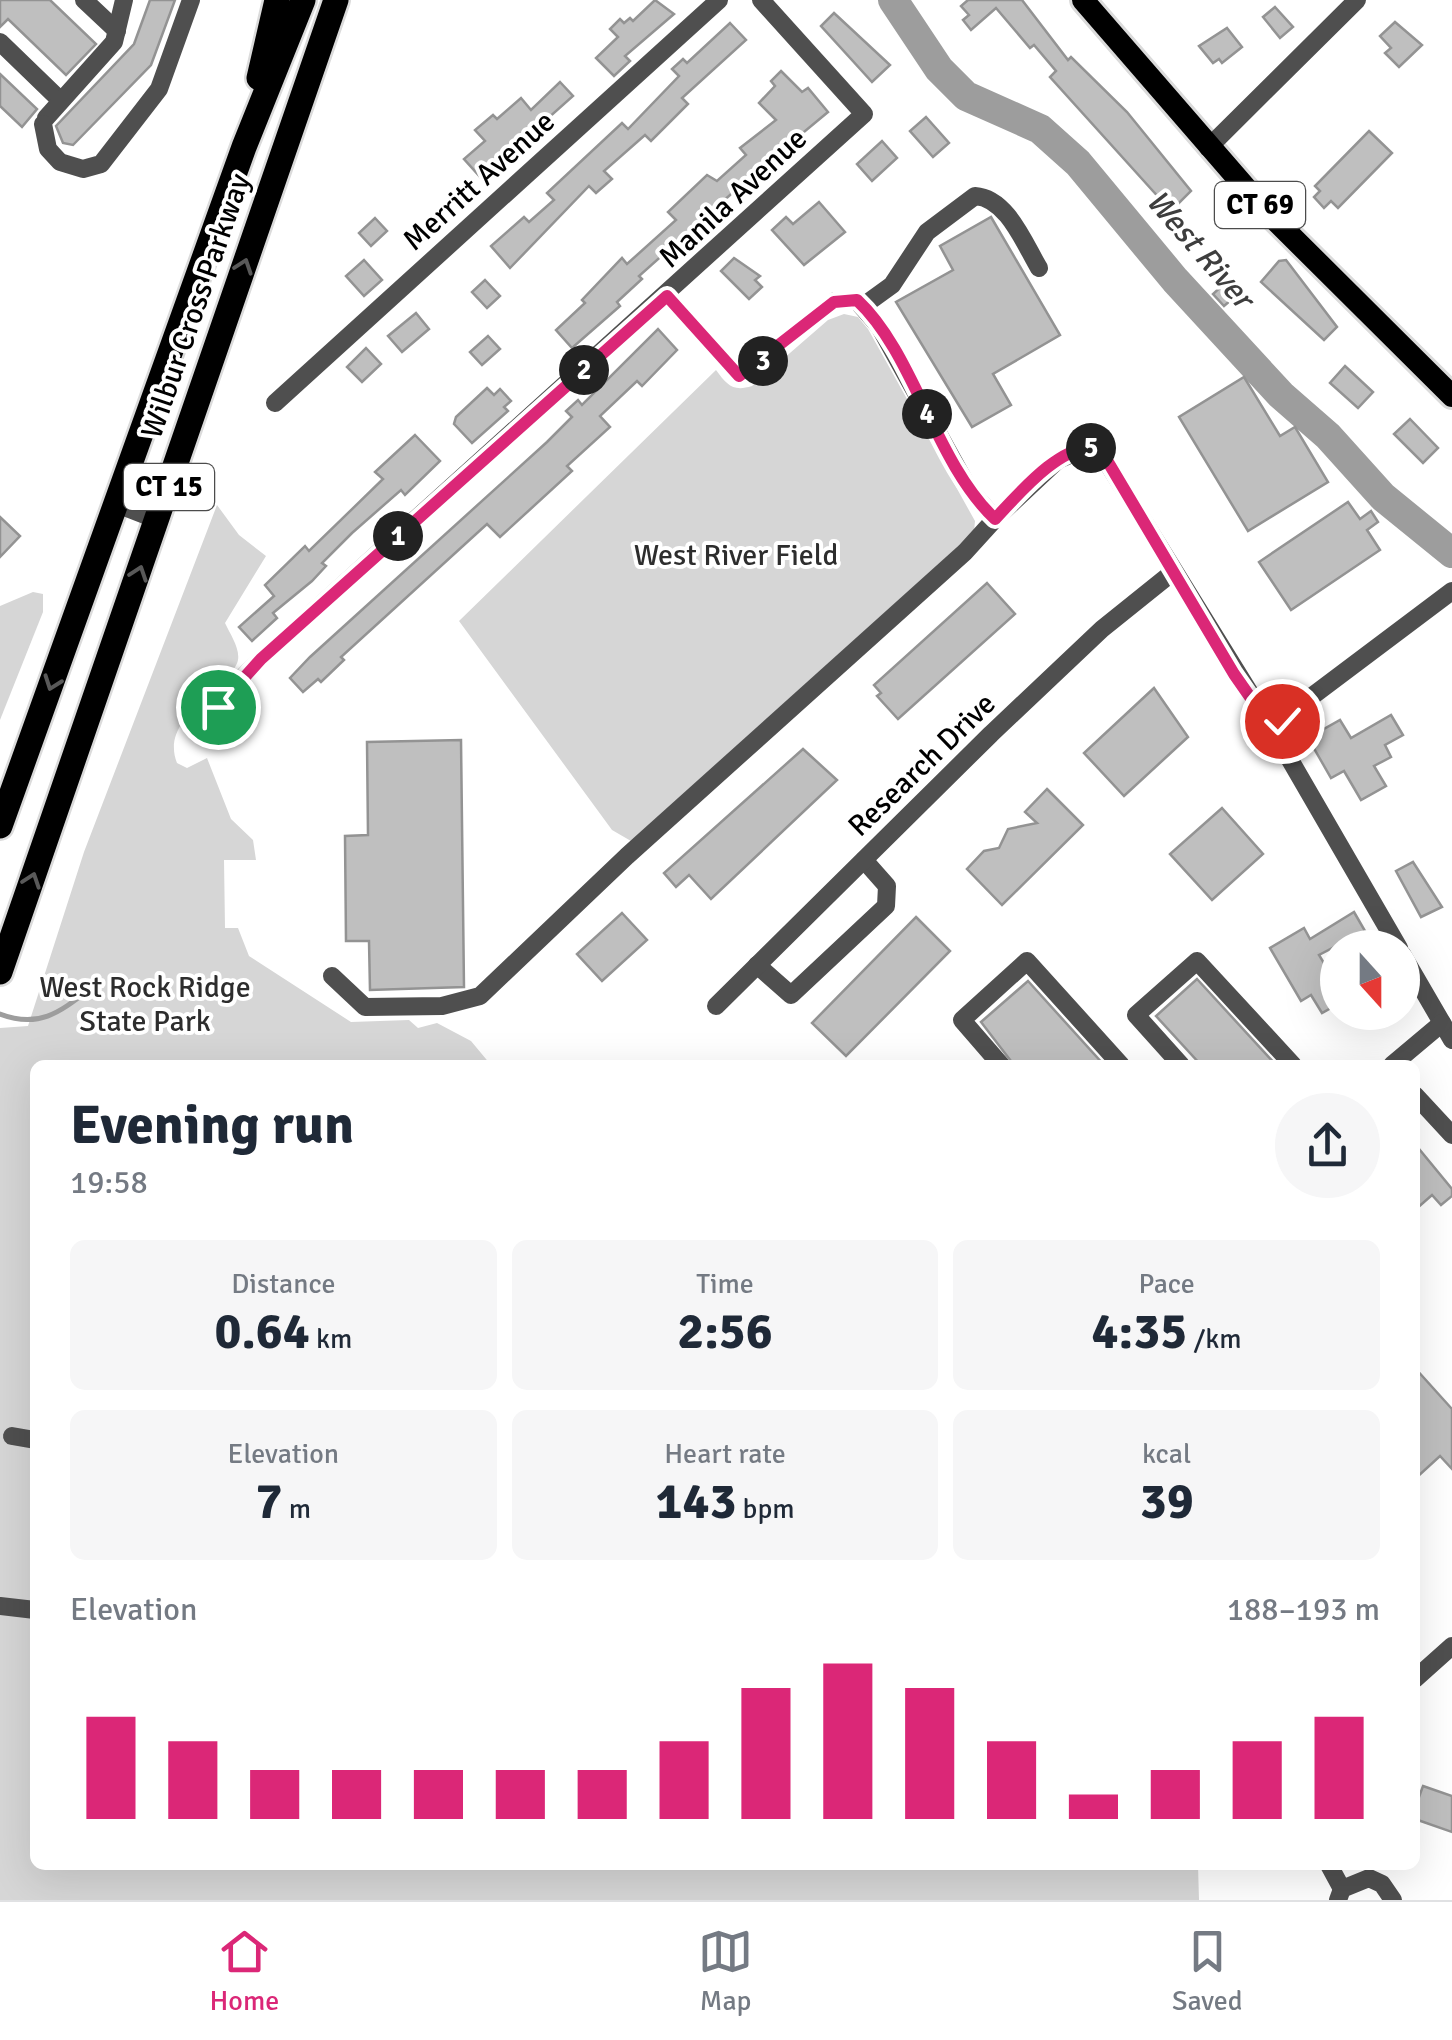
<!DOCTYPE html>
<meta charset="utf-8">
<style>
body{margin:0;font-family:Signika,sans-serif;background:#f6f6f7;color:#1f2937;height:100vh;display:flex;flex-direction:column;font-size:38px;white-space:nowrap}
*{box-sizing:border-box;margin:0}
p{font-size:32px;color:#747a83}
.icon{flex:none;width:55px;height:55px;fill:none;stroke:currentColor;stroke-width:2;stroke-linecap:round;stroke-linejoin:round}
.map{position:relative;flex:1;overflow:hidden}
.drawer{position:absolute;left:30px;top:1060px;width:1390px;height:810px;display:flex;flex-direction:column;background:#fff;border-radius:15px;box-shadow:0 10px 40px #0002}
.drawer>*{flex:none}
.needle{width:65px;rotate:159deg}
.fabs{position:absolute;left:1320px;top:930px;display:grid;gap:20px}
.fabs a{display:grid;place-items:center;width:100px;height:100px;border-radius:50%;background:#fff;box-shadow:0 10px 40px #0002;font-size:50px}
.pin{position:absolute;display:grid;place-items:center;width:85px;height:85px;color:#fff;margin:-42px;border:5px solid #fff;border-radius:50%;box-shadow:0 2px 10px #0007}
.km{position:absolute;width:50px;height:50px;margin:-25px;border-radius:50%;background:#222;color:#fff;font-size:28px;line-height:50px;text-align:center}
.round{display:grid;place-items:center;flex:none;width:105px;height:105px;border-radius:52px;background:#f6f6f7}
.summary{display:flex;align-items:center;justify-content:space-between;height:170px;padding:0 40px}
h1{font-size:55px;font-weight:800;line-height:75px}
.figures{display:grid;grid-template-columns:repeat(3,1fr);gap:15px;height:170px;padding:10px 40px}
.figures div{display:grid;align-content:center;border-radius:15px;background:#f6f6f7;text-align:center}
.figures b{font-size:50px;font-weight:800}
.figures small{font-size:28px;font-weight:400}
.figures p{font-size:28px}
.chart{height:280px;padding:20px 40px}
.chart p{display:flex;justify-content:space-between}
.chart svg{width:100%;height:180px;margin-top:10px;stroke:#db2777;stroke-width:6}
.dock{display:flex;justify-content:space-around;align-items:center;height:140px;border-top:2px solid #e0e1e3;background:#fff;font-size:28px;color:#747a83}
.dock a{display:grid;justify-items:center;gap:5px}
.dock .on{color:#db2777}
.map>svg:first-child{display:block}
.green{fill:#d6d6d6}
.lines{fill:none;stroke-linecap:round;stroke-linejoin:round}
.stream{stroke:#9d9d9d;stroke-width:5}
.river{stroke:#9d9d9d;stroke-width:30}
.building{fill:#bfbfbf;stroke:#939393;stroke-width:2.5}
.major-casing{stroke:#dbdbdb;stroke-width:28}
.highway-casing{stroke:#dbdbdb;stroke-width:30}
.minor{stroke:#4f4f4f;stroke-width:18}
.major{stroke:#000;stroke-width:22}
.highway{stroke:#000;stroke-width:25}
.oneway{stroke:#595959}
.route-casing{stroke:#fff;stroke-width:20}
.route{stroke:#db2777;stroke-width:12}
.labels{text-anchor:middle;dominant-baseline:central;stroke-width:8;stroke-linejoin:round;paint-order:stroke}
.shield{fill:#fff;stroke:#4c4c4c;stroke-width:2.5}
.shield-label{font-size:28px;font-weight:bold;fill:#000}
.street-label{font-size:30px;fill:#000;stroke:#fff}
.park-label{font-size:30px;fill:#2d2d2d;stroke:#fff}
.water-label{font-size:32px;font-style:italic;fill:#3e3e3e;stroke:#fff}
</style>
<div class="map">
<svg width="1452" height="1900" viewBox="0 0 1452 1900">
<rect width="100%" height="100%" fill="#fff"/>
<g class="green">
<path d="M844,314L858,317L868,329L975,521L974,532L631,841L612,830L459,621L716,370C727,385 733,392 752,386L828,320Z"/>
<path d="M217,505L239,535L266,556L225,623C230,634 240,648 238,660C233,686 158,716 177,763L187,768L207,758L231,819L253,840L256,860H224L225,928H238L249,956L351,1022L409,1020L418,1028L437,1023L471,1041L491,1065H35V1865H1198L1199,1900H0V1028L28,1026L84,852Z"/>
<polygon points="33,592 43,594 43,612 0,720 0,606"/>
</g>
<g class="lines">
<path class="stream" d="M0,1014C39,1029 60,1012 90,989"/>
<polyline class="river" points="893,0 939,69 966,96 1040,129 1078,163 1175,280 1281,395 1328,436 1383,497 1452,553"/>
</g>
<g class="building">
<polygon points="0,0 50,0 96,44 66,75 8,19 0,27"/>
<polygon points="150,0 175,0 151,65 73,145 63,143 56,126 134,44"/>
<polygon points="655,0 674,14 625,56 630,61 614,76 596,58 618,37 610,29 620,19 624,23 630,18 633,21"/>
<polygon points="968,0 1022,0 1068,60 1071,57 1127,112 1191,191 1171,211 1050,77 1056,71 1034,45 1030,48 996,8 971,30 963,20 969,15 961,6"/>
<polygon points="1275,7 1293,27 1280,38 1263,17"/>
<polygon points="834,13 890,65 872,82 821,26"/>
<polygon points="1395,22 1422,45 1399,67 1385,53 1391,48 1380,36"/>
<polygon points="730,23 746,40 682,98 688,104 651,141 645,135 604,171 612,179 596,193 589,186 510,268 491,246 524,217 529,222 554,200 547,193 622,123 628,129 679,76 672,69 683,59 687,63"/>
<polygon points="1227,28 1242,47 1222,63 1219,59 1213,63 1199,46"/>
<polygon points="781,71 802,92 808,88 828,112 793,141 796,144 786,154 752,183 748,179 639,276 642,279 617,302 620,306 572,348 556,330 585,303 582,300 622,258 627,264 676,220 668,212 707,175 717,181 746,155 740,148 776,120 759,103 775,86 771,81"/>
<polygon points="0,74 37,109 22,127 0,106"/>
<polygon points="560,82 573,96 519,144 522,149 482,179 464,159 485,141 475,130 493,115 497,119 521,98 531,110"/>
<polygon points="926,117 949,143 933,157 910,131"/>
<polygon points="1369,131 1392,153 1338,208 1331,201 1324,208 1314,197 1320,191 1315,186"/>
<polygon points="882,141 897,158 872,181 857,164"/>
<polygon points="819,202 845,232 804,265 772,230 786,217 793,224"/>
<polygon points="991,217 1060,335 993,374 1011,405 972,427 896,302 953,270 940,246"/>
<polygon points="375,218 387,231 371,246 359,233"/>
<polygon points="734,258 760,276 755,280 762,287 749,299 721,271"/>
<polygon points="364,260 382,280 364,296 346,276"/>
<polygon points="1286,260 1337,327 1324,340 1261,282 1279,261"/>
<polygon points="485,280 500,296 487,308 472,292"/>
<polygon points="1227,281 1238,294 1224,306 1213,294"/>
<polygon points="416,313 429,329 402,352 388,336"/>
<polygon points="658,329 677,350 642,386 637,381 600,416 610,427 567,466 572,471 500,537 487,524 341,657 344,660 321,682 318,679 303,692 290,678 310,657 547,442 572,417 566,411 578,400 582,405"/>
<polygon points="488,336 500,349 482,365 470,352"/>
<polygon points="366,348 381,364 362,382 347,367"/>
<polygon points="1345,366 1373,392 1358,408 1330,383"/>
<polygon points="1244,377 1280,436 1295,427 1328,482 1248,531 1179,417"/>
<polygon points="487,388 494,395 500,389 511,401 504,407 508,411 472,443 454,424 456,417"/>
<polygon points="1410,419 1438,448 1423,463 1394,434"/>
<polygon points="415,435 440,461 405,495 401,490 352,533 322,563 326,566 312,581 273,613 277,618 252,641 239,627 274,596 265,585 305,546 309,551 383,479 375,472"/>
<polygon points="1348,502 1360,519 1371,511 1378,522 1367,530 1380,550 1291,610 1259,562"/>
<polygon points="0,517 20,536 0,557"/>
<polygon points="987,583 1015,614 898,719 877,696 881,693 874,685"/>
<polygon points="1154,688 1188,737 1124,796 1084,753"/>
<polygon points="1391,715 1403,735 1385,745 1391,757 1374,766 1386,786 1361,800 1344,771 1331,778 1308,738 1340,720 1351,738"/>
<polygon points="461,740 464,987 370,990 369,941 346,941 345,836 368,835 367,742"/>
<polygon points="803,749 837,780 711,899 689,875 676,887 664,873"/>
<polygon points="1047,789 1083,825 1002,905 967,869 984,851 999,848 1008,829 1037,823 1025,812"/>
<polygon points="1222,808 1263,854 1212,900 1170,854"/>
<polygon points="1413,862 1442,907 1421,917 1396,871"/>
<polygon points="1354,912 1365,931 1319,955 1338,986 1338,1004 1322,1013 1311,995 1301,1001 1270,948 1304,928 1310,939"/>
<polygon points="622,913 647,940 602,981 577,954"/>
<polygon points="916,917 950,951 846,1056 812,1023"/>
<polygon points="1197,979 1276,1065 1201,1065 1156,1016"/>
<polygon points="1028,981 1104,1065 1014,1065 981,1022"/>
<polygon points="1415,1144 1452,1189 1452,1196 1441,1205 1432,1195 1415,1210"/>
<polygon points="1415,1368 1452,1409 1452,1469 1440,1456 1415,1479"/>
<polygon points="1423,1786 1452,1796 1452,1832 1415,1819 1415,1795 1419,1797"/>
</g>
<g class="lines">
<g class="major-casing">
<polyline id="major" points="1083,0 1265,210 1452,396"/>
</g>
<g class="highway-casing">
<g id="highway">
<polyline points="259,78 277,0"/>
<polyline points="0,826 244,147 303,0"/>
<polyline points="0,972 336,0"/>
</g>
</g>
<g class="minor">
<polyline points="84,0 117,31"/>
<polyline points="0,42 60,100"/>
<polyline points="46,118 114,42 124,0"/>
<polyline points="43,124 48,149 60,162 83,169 101,164 159,89 191,0"/>
<polyline points="1208,148 1357,0"/>
<polyline points="667,296 739,376 835,301 857,301 879,326 969,489 995,519 1058,460 1088,447 1102,454 1271,727 1399,948"/>
<path d="M863,306L892,285L927,232L975,196C1007,198 1024,243 1039,268"/>
<polyline points="275,403 719,0"/>
<polyline points="117,504 158,520"/>
<polyline points="1271,727 1452,591"/>
<polyline points="202,732 235,685 261,659 864,114 761,0"/>
<polyline points="1402,954 1452,1040"/>
<polyline points="757,965 791,995 886,906 887,886 864,860"/>
<polyline points="332,976 365,1007 442,1006 480,996 627,856 965,552 995,519"/>
<polyline points="716,1006 991,734 1102,629 1173,572"/>
<polyline points="1001,1065 962,1020 1027,961 1121,1065"/>
<polyline points="1181,1065 1136,1015 1197,961 1293,1065"/>
<polyline points="1392,1065 1442,1023"/>
<polyline points="1415,1095 1452,1135"/>
<polyline points="12,1436 35,1440"/>
<polyline points="0,1606 35,1610"/>
<polyline points="1415,1679 1452,1646"/>
<polyline points="1329,1865 1342,1889"/>
<polyline points="1338,1900 1342,1889 1369,1878 1382,1884 1393,1900"/>
</g>
<use href="#major" class="major"/>
<use href="#highway" class="highway"/>
</g>
<defs><path id="oneway-chevron" d="M-2-3.5L2.5 0L-2 3.5" fill="none" stroke-width="1.6" stroke-linecap="round" stroke-linejoin="round" transform="scale(2.5)"/></defs>
<g class="oneway">
<use href="#oneway-chevron" transform="translate(244 266) rotate(-71)"/>
<use href="#oneway-chevron" transform="translate(139 573) rotate(-71)"/>
<use href="#oneway-chevron" transform="translate(52 683) rotate(110)"/>
<use href="#oneway-chevron" transform="translate(32 880) rotate(-71)"/>
</g>
<g class="lines">
<g class="route-casing">
<path id="route" d="M218,707L261,659L667,296L739,376L834,302L857,300C915,354 934,461 995,519C1015,498 1064,439 1096,450L1108,462L1234,674L1271,727L1282,721"/>
</g>
<use href="#route" class="route"/>
</g>
<g class="labels">
<g class="shield">
<rect x="1215" y="182" width="90" height="46" rx="8"/>
<rect x="124" y="464" width="90" height="46" rx="8"/>
</g>
<g class="shield-label">
<text x="1260" y="205">CT 69</text>
<text x="169" y="487">CT 15</text>
</g>
<g class="street-label">
<text transform="translate(479 181) rotate(-42)">Merritt Avenue</text>
<text transform="translate(733 198) rotate(-43)">Manila Avenue</text>
<text transform="translate(196 306) rotate(-71)">Wilbur Cross Parkway</text>
<text transform="translate(922 765) rotate(-44)">Research Drive</text>
</g>
<g class="park-label">
<text x="736" y="555">West River Field</text>
<text x="145" y="987">West Rock Ridge<tspan x="145" dy="34">State Park</tspan></text>
</g>
<g class="water-label">
<text transform="translate(1200 249) rotate(49)">West River</text>
</g>
</g>
</svg>
<div class="fabs">
<a><svg class="needle" viewBox="-14 -14 28 28"><path d="M0-13l5 13h-10z" fill="#e53935"/><path d="M0 13l5-13h-10z" fill="#747a83"/></svg></a>
</div>
<div class="pin" style="left:218px;top:707px;background:#1e9e55"><svg class="icon" aria-label="arrive" viewBox="0 0 24 24"><path d="M6 21V4h12l-3 4 3 4H6"/></svg></div>
<div class="pin" style="left:1282px;top:721px;background:#d93025"><svg class="icon" aria-label="check" viewBox="0 0 24 24"><path d="M5 12l5 5 9-10"/></svg></div>
<b class="km" style="left:398px;top:536px">1</b>
<b class="km" style="left:584px;top:370px">2</b>
<b class="km" style="left:763px;top:361px">3</b>
<b class="km" style="left:927px;top:414px">4</b>
<b class="km" style="left:1091px;top:448px">5</b>
<section class="drawer">
<div class="summary"><div><h1>Evening run</h1><p>19:58</p></div><a class="round"><svg class="icon" aria-label="share" viewBox="0 0 24 24"><path d="M12 15V3M7 8l5-5 5 5M5 13v7h14v-7"/></svg></a></div>
<div class="figures">
<div><p>Distance</p><b>0.64<small> km</small></b></div>
<div><p>Time</p><b>2:56</b></div>
<div><p>Pace</p><b>4:35<small> /km</small></b></div>
</div>
<div class="figures">
<div><p>Elevation</p><b>7<small> m</small></b></div>
<div><p>Heart rate</p><b>143<small> bpm</small></b></div>
<div><p>kcal</p><b>39</b></div>
</div>
<div class="chart"><p><span>Elevation</span>188–193 m</p>
<svg viewBox="0 0 160 44" preserveAspectRatio="none"><path d="M5 44V19M15 44V25M25 44V32M35 44V32M45 44V32M55 44V32M65 44V32M75 44V25M85 44V12M95 44V6M105 44V12M115 44V25M125 44V38M135 44V32M145 44V25M155 44V19"/></svg>
</div>
</section>
</div>
<nav class="dock">
<a class="on"><svg class="icon" aria-label="home" viewBox="0 0 24 24"><path d="M3 11l9-7 9 7M6 9v11h12V9"/></svg>Home</a>
<a><svg class="icon" aria-label="map" viewBox="0 0 24 24"><path d="M3 6l6-2 6 2 6-2v14l-6 2-6-2-6 2zM9 4v14M15 6v14"/></svg>Map</a>
<a><svg class="icon" aria-label="saved" viewBox="0 0 24 24"><path d="M7 4h10v16l-5-4-5 4z"/></svg>Saved</a>
</nav>
